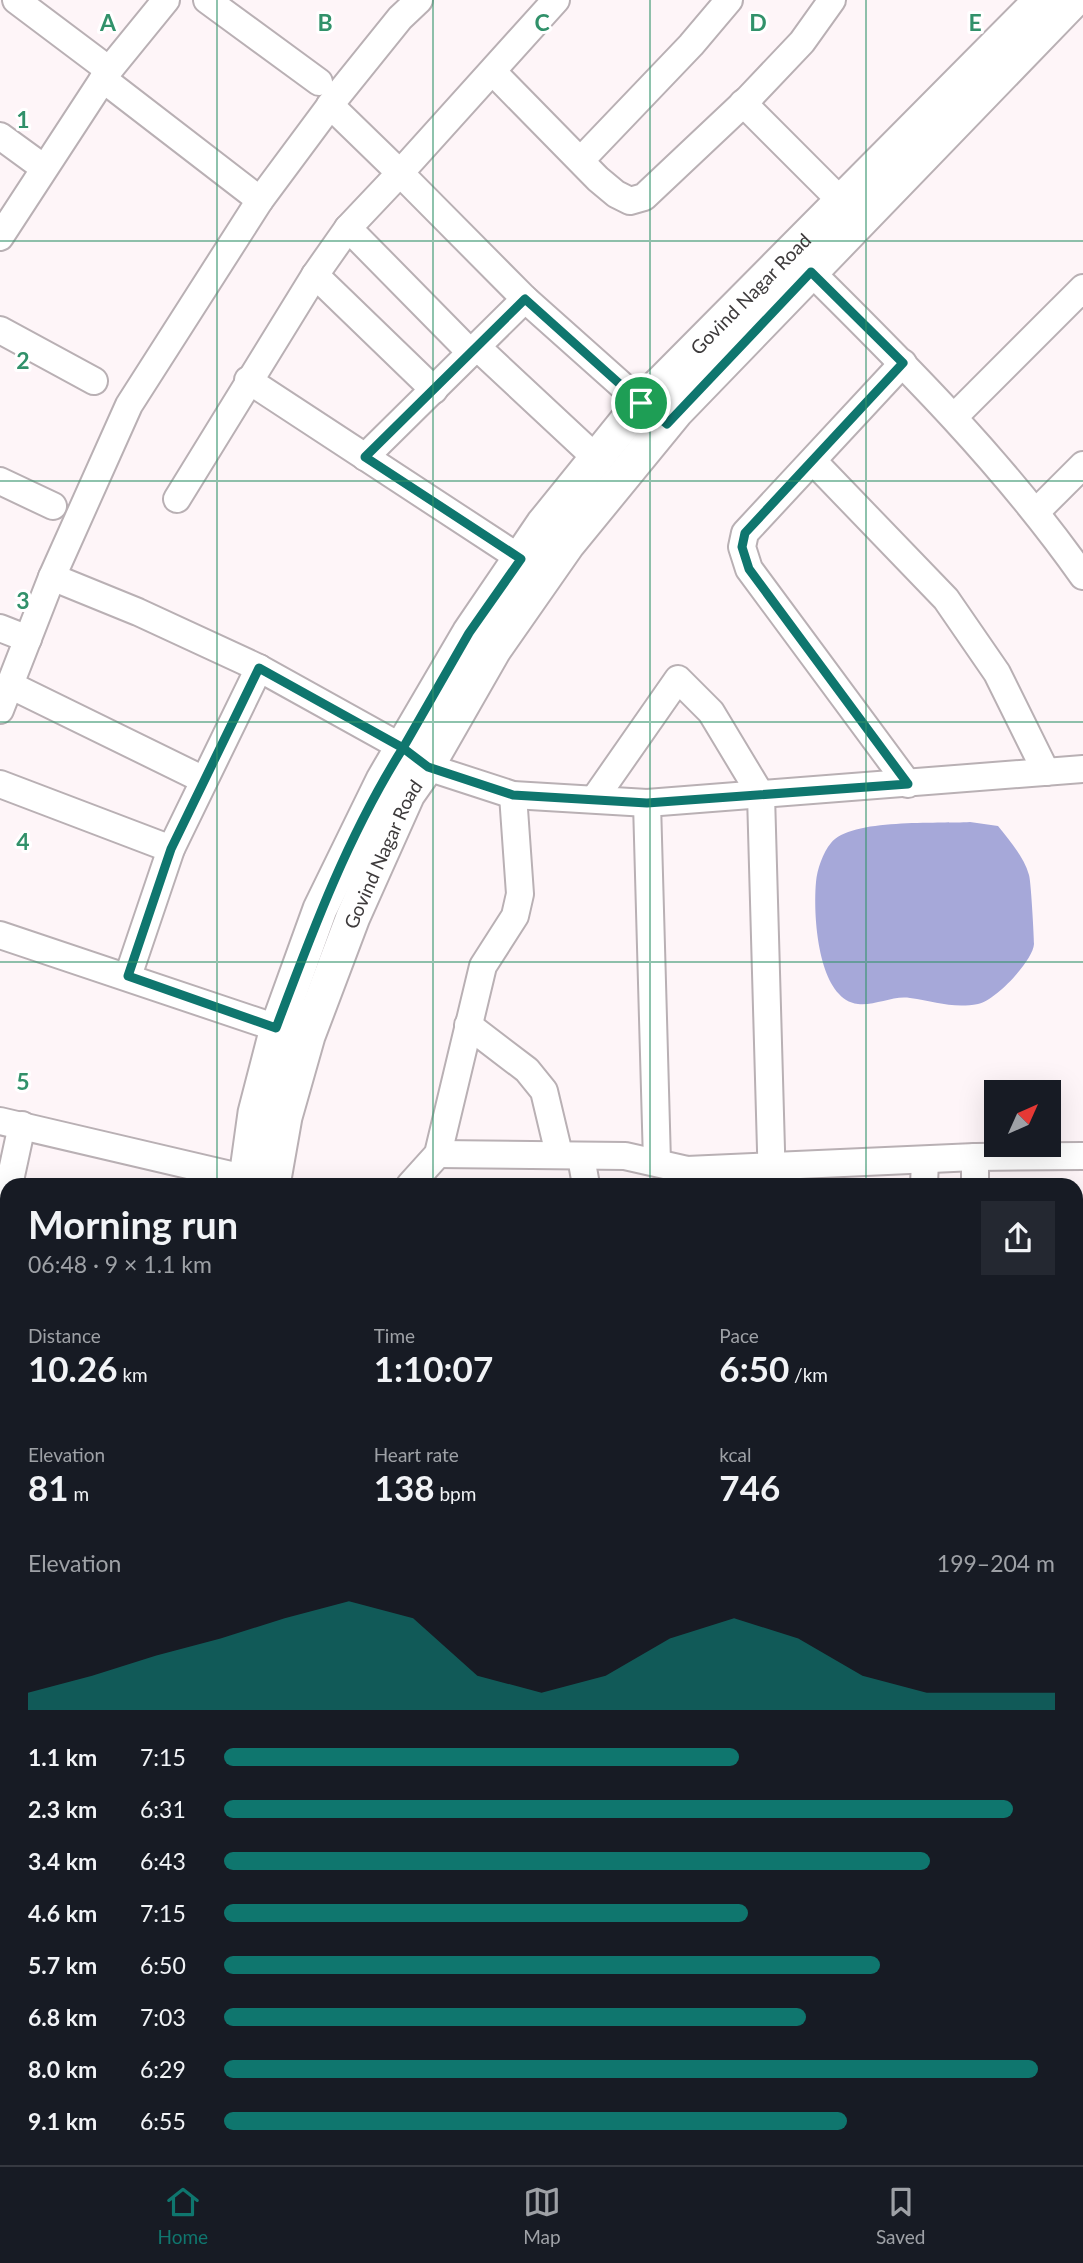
<!DOCTYPE html>
<meta charset="utf-8">
<style>
body{margin:0;font-family:Lato,sans-serif;background:#242831;color:#f1f3f6;height:100vh;display:flex;flex-direction:column;font-size:26px;white-space:nowrap}
*{box-sizing:border-box;margin:0}
p{font-size:23px;color:#9ea1a6}
.icon{flex:none;width:38px;height:38px;fill:none;stroke:currentColor;stroke-width:2;stroke-linecap:round;stroke-linejoin:round}
.map{position:relative;flex:1;overflow:hidden}
.panel{position:absolute;left:0px;top:1178px;width:1083px;height:989px;display:flex;flex-direction:column;background:#171b24;border-radius:21px 21px 0 0;box-shadow:0 7px 28px #0002}
.panel>*{flex:none}
.needle{width:46px;rotate:45deg}
.fabs{position:absolute;left:984px;top:1080px;display:grid;gap:14px}
.fabs a{display:grid;place-items:center;width:77px;height:77px;border-radius:0px;background:#171b24;box-shadow:0 7px 28px #0002;font-size:35px}
.pin{position:absolute;display:grid;place-items:center;width:60px;height:60px;color:#fff;margin:-30px;border:4px solid #fff;border-radius:50%;box-shadow:0 2px 7px #0007}
.round{display:grid;place-items:center;flex:none;width:74px;height:74px;border-radius:0px;background:#242831}
.overview{display:flex;align-items:center;justify-content:space-between;height:119px;padding:0 28px}
h1{font-size:38px;font-weight:700;line-height:52px}
.figures{display:grid;grid-template-columns:repeat(3,1fr);gap:10px;height:119px;padding:7px 28px}
.figures div{display:grid;align-content:center}
.figures b{font-size:35px;font-weight:700}
.figures small{font-size:19px;font-weight:400}
.figures p{font-size:19px}
.chart{height:196px;padding:14px 28px}
.chart p{display:flex;justify-content:space-between}
.chart svg{width:100%;height:126px;margin-top:7px;fill:#0f766e;opacity:.7}
ul{padding:0 28px;list-style:none;font-size:23px}
li{display:grid;grid-template-columns:112px 84px 1fr;align-items:center;height:52px}
li i{height:18px;border-radius:9px;background:#0f766e}
.dock{display:flex;justify-content:space-around;align-items:center;height:98px;border-top:2px solid #363941;background:#171b24;font-size:19px;color:#9ea1a6}
.dock a{display:grid;justify-items:center;gap:4px}
.dock .active{color:#0f766e}
.map>svg:first-child{display:block}
.green{fill:#fddec6}
.water{fill:#a6a8d9}
.shadow{fill:#0003}
.building{fill:#fdc0ba;stroke:#988f8e;stroke-width:2}
.lines{fill:none;stroke-linecap:round;stroke-linejoin:round}
.minor-casing{stroke:#b9b0b4;stroke-width:30}
.major-casing{stroke:#b9b0b4;stroke-width:37}
.minor{stroke:#fff;stroke-width:26}
.major{stroke:#fff;stroke-width:33}
.route-casing{stroke:#fff;stroke-width:14}
.route{stroke:#0f766e;stroke-width:9}
.grid{fill:none;stroke:#31916a;stroke-width:2;stroke-opacity:0.55}
.labels{text-anchor:middle;dominant-baseline:central;stroke-width:6;stroke-linejoin:round;paint-order:stroke}
.street-label{font-size:19px;fill:#3d3a3b;stroke:#fff}
.grid-label{font-size:23px;text-anchor:middle;font-weight:bold;fill:#31916a;stroke:#fff;stroke-width:6;stroke-linejoin:round;paint-order:stroke}
</style>
<div class="map">
<svg width="1083" height="2165" viewBox="0 0 1083 2165">
<rect width="100%" height="100%" fill="#fef5f8"/>
<polygon class="green" points="0,1705 7,1764 7,1798 0,1797"/>
<path class="water" d="M970,822L998,826C1009,840 1024,857 1029,875C1031,881 1034,936 1034,944C1033,961 995,1001 978,1004C952,1009 935,1001 910,998C894,995 875,1006 858,1004C817,999 813,913 816,882C817,870 823,852 831,843C850,818 939,824 970,822Z"/>
<g class="shadow">
<rect x="1076" y="1431" width="7" height="75"/>
<rect x="1076" y="1574" width="7" height="44"/>
<polygon points="0,1874 7,1875 7,2027 0,2027"/>
<polygon points="0,2130 7,2130 7,2160 196,2160 196,2165 0,2165"/>
</g>
<g class="building">
<rect x="1076" y="1429" width="7" height="67"/>
<rect x="1076" y="1572" width="7" height="35"/>
<rect x="0" y="1873" width="7" height="144"/>
<polygon points="0,2128 7,2129 7,2160 186,2160 187,2165 0,2165"/>
<polygon points="0,2138 7,2138 7,2160 32,2160 31,2165 0,2165"/>
</g>
<g class="lines">
<g class="minor-casing">
<g id="minor">
<polyline points="16,0 109,70"/>
<polyline points="207,0 319,82"/>
<polyline points="556,0 400,173 525,299 654,414"/>
<polyline points="493,72 598,179 616,194 630,201 644,197 748,99 802,42 832,0"/>
<polyline points="103,79 260,200"/>
<polyline points="743,103 841,201"/>
<polyline points="0,136 44,168"/>
<polyline points="582,159 691,45 729,0"/>
<polyline points="348,228 471,353"/>
<polyline points="0,237 109,70 166,0"/>
<path d="M811,272C908,368 1004,464 1083,576"/>
<polyline points="315,275 434,390"/>
<polyline points="0,330 94,381"/>
<polyline points="477,347 596,458"/>
<polyline points="903,363 745,533 742,547 749,569 908,784"/>
<polyline points="248,380 521,559"/>
<polyline points="954,417 1083,288"/>
<polyline points="365,457 525,299"/>
<polyline points="813,461 946,599 997,673 1046,772"/>
<polyline points="0,481 53,506"/>
<polyline points="177,499 315,275 348,228 400,173 330,105"/>
<polyline points="1037,511 1083,465"/>
<polyline points="52,577 138,612 259,668 403,748 427,767 513,795 647,803 1083,769"/>
<polyline points="0,628 28,639"/>
<polyline points="10,685 204,780"/>
<polyline points="0,710 52,577 129,405 260,200 338,95 400,18 419,0"/>
<polyline points="0,784 171,849"/>
<polyline points="595,798 678,679 711,712 761,795 772,1185"/>
<polyline points="647,803 657,1162"/>
<polyline points="0,935 277,1028"/>
<polyline points="128,976 171,849 259,668"/>
<polyline points="468,1025 527,1070 544,1091 559,1154"/>
<polyline points="0,1121 265,1183"/>
<polyline points="438,1154 625,1156 687,1170 975,1157 1083,1156"/>
<polyline points="581,1157 586,1185"/>
<polyline points="975,1157 975,1185"/>
<polyline points="9,1185 22,1125"/>
<polyline points="410,1185 438,1154 483,966 515,916 520,894 513,795"/>
<polyline points="924,1185 925,1160"/>
<polyline points="0,1223 7,1193"/>
<polyline points="1076,1414 1083,1414"/>
<polyline points="0,1435 7,1436"/>
<polyline points="1076,1627 1083,1627"/>
<polyline points="0,1857 7,1857"/>
<polyline points="1076,1947 1083,1947"/>
<polyline points="1076,2090 1083,2090"/>
<polyline points="0,2094 7,2094"/>
<polyline points="390,2160 390,2165"/>
<polyline points="509,2160 509,2165"/>
<polyline points="982,2165 982,2160"/>
</g>
</g>
<g class="major-casing">
<g id="major">
<path id="s1" d="M245,1185L255,1113L277,1028L320,909L383,780L469,633L543,524L641,403L1041,0"/>
<path id="s2" d="M273,1185L285,1117L308,1036L353,917L408,794L427,767L494,650L568,544L676,412L1074,0"/>
<polyline points="213,2160 214,2165"/>
<polyline points="243,2160 243,2165"/>
</g>
</g>
<use href="#minor" class="minor"/>
<use href="#major" class="major"/>
</g>
<g class="lines">
<g class="route-casing">
<path id="route" d="M641,403L525,299L365,457L521,559L469,633L403,748L259,668L171,849L128,976L276,1028C312,932 348,835 403,748L428,767L513,795L647,803L908,784L749,569L742,547L745,533L903,363L811,272L667,424L641,403"/>
</g>
<use href="#route" class="route"/>
</g>
<path class="grid" d="M217,0V1185M433,0V1185M650,0V1185M866,0V1185M0,241H1083M0,481H1083M0,722H1083M0,962H1083M0,1203H7M1076,1203H1083M0,1443H7M1076,1443H1083M0,1684H7M1076,1684H1083M0,1924H7M1076,1924H1083M217,2160V2165M433,2160V2165M650,2160V2165M866,2160V2165"/>
<g class="labels">
<g class="street-label">
<text stroke="none"><textPath href="#s1" startOffset="1043">Govind Nagar Road</textPath></text>
<text stroke="none"><textPath href="#s2" startOffset="350">Govind Nagar Road</textPath></text>
</g>
</g>
<g class="grid-label">
<text x="108" y="31">A</text>
<text x="325" y="31">B</text>
<text x="542" y="31">C</text>
<text x="758" y="31">D</text>
<text x="975" y="31">E</text>
<text x="23" y="128">1</text>
<text x="23" y="369">2</text>
<text x="23" y="609">3</text>
<text x="23" y="850">4</text>
<text x="23" y="1090">5</text>
</g>
</svg>
<div class="fabs">
<a><svg class="needle" viewBox="-14 -14 28 28"><path d="M0-13l5 13h-10z" fill="#e53935"/><path d="M0 13l5-13h-10z" fill="#9ea1a6"/></svg></a>
</div>
<div class="pin" style="left:641px;top:403px;background:#1e9e55"><svg class="icon" aria-label="arrive" viewBox="0 0 24 24"><path d="M6 21V4h12l-3 4 3 4H6"/></svg></div>
<section class="panel">
<div class="overview"><div><h1>Morning run</h1><p>06:48 · 9 × 1.1 km</p></div><a class="round"><svg class="icon" aria-label="share" viewBox="0 0 24 24"><path d="M12 15V3M7 8l5-5 5 5M5 13v7h14v-7"/></svg></a></div>
<div class="figures">
<div><p>Distance</p><b>10.26<small> km</small></b></div>
<div><p>Time</p><b>1:10:07</b></div>
<div><p>Pace</p><b>6:50<small> /km</small></b></div>
</div>
<div class="figures">
<div><p>Elevation</p><b>81<small> m</small></b></div>
<div><p>Heart rate</p><b>138<small> bpm</small></b></div>
<div><p>kcal</p><b>746</b></div>
</div>
<div class="chart"><p><span>Elevation</span>199–204 m</p>
<svg viewBox="0 0 160 44" preserveAspectRatio="none"><path d="M0 44V38L10 32L20 25L30 19L40 12L50 6L60 12L70 32L80 38L90 32L100 19L110 12L120 19L130 32L140 38L150 38L160 38V44z"/></svg>
</div>
<ul>
<li><b>1.1 km</b>7:15<i style="width:62%"></i></li>
<li><b>2.3 km</b>6:31<i style="width:95%"></i></li>
<li><b>3.4 km</b>6:43<i style="width:85%"></i></li>
<li><b>4.6 km</b>7:15<i style="width:63%"></i></li>
<li><b>5.7 km</b>6:50<i style="width:79%"></i></li>
<li><b>6.8 km</b>7:03<i style="width:70%"></i></li>
<li><b>8.0 km</b>6:29<i style="width:98%"></i></li>
<li><b>9.1 km</b>6:55<i style="width:75%"></i></li>
</ul>
</section>
</div>
<nav class="dock">
<a class="active"><svg class="icon" aria-label="home" viewBox="0 0 24 24"><path d="M3 11l9-7 9 7M6 9v11h12V9"/></svg>Home</a>
<a><svg class="icon" aria-label="map" viewBox="0 0 24 24"><path d="M3 6l6-2 6 2 6-2v14l-6 2-6-2-6 2zM9 4v14M15 6v14"/></svg>Map</a>
<a><svg class="icon" aria-label="saved" viewBox="0 0 24 24"><path d="M7 4h10v16l-5-4-5 4z"/></svg>Saved</a>
</nav>
